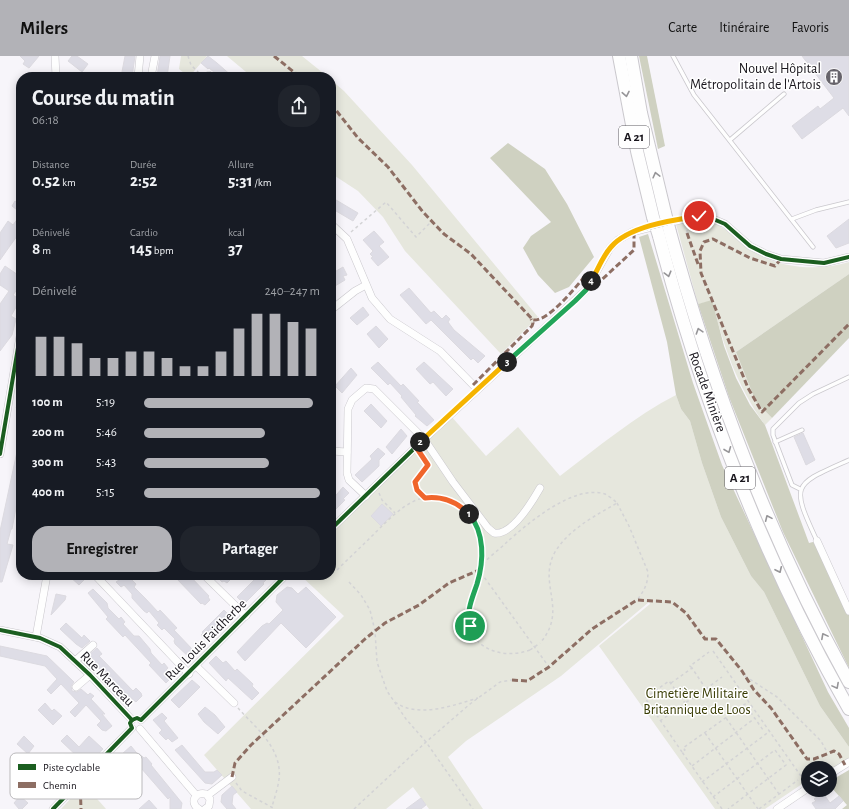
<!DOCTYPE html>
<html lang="fr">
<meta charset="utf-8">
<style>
body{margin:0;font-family:"Alegreya Sans",sans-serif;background:#20242c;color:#f1f3f6;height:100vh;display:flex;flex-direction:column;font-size:15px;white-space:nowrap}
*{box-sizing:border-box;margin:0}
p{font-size:13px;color:#9ea1a6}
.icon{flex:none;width:22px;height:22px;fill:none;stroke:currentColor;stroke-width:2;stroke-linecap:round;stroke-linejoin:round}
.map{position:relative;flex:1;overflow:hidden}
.sheet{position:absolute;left:16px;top:16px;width:320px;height:508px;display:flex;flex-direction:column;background:#171b24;border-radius:16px;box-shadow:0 2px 10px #0003}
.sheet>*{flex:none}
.controls{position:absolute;left:801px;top:705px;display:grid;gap:8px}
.controls a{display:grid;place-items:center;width:36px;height:36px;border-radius:50%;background:#171b24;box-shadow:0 2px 10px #0003;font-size:20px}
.pin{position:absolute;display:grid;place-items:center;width:34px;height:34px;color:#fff;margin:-17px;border:2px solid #fff;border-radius:50%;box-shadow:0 1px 4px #0007}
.km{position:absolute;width:20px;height:20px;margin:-10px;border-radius:50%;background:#222;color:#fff;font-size:11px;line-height:20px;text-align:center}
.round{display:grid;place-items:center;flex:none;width:42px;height:42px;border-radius:16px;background:#20242c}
.summary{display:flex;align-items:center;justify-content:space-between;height:68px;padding:0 16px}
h1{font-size:22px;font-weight:600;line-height:30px}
.figures{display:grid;grid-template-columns:repeat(3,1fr);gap:6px;height:68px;padding:4px 16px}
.figures div{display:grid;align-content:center}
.figures b{font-size:17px;font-weight:600}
.figures small{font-size:11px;font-weight:400}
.figures p{font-size:11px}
.chart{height:112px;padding:8px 16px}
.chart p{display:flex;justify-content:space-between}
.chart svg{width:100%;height:72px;margin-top:4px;stroke:#b2b2b7;stroke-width:6}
.cta{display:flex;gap:8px;margin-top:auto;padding:8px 16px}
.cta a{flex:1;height:46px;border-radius:16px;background:#b2b2b7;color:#111;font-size:16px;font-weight:600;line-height:46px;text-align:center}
.cta a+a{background:#20242c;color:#f1f3f6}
ul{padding:0 16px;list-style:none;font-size:13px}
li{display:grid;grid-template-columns:64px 48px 1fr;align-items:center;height:30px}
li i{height:10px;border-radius:5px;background:#b2b2b7}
header{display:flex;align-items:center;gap:24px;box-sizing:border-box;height:56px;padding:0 20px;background:#b2b2b7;color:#111}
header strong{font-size:19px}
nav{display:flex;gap:22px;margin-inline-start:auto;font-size:14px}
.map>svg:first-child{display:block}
.green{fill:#e6e7dd}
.forest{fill:#cfd1c1}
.building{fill:#dedde6;stroke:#dcdae0}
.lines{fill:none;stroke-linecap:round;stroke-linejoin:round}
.lane-casing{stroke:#cac8cd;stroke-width:5}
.street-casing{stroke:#cac8cd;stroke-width:8}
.highway-casing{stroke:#cac8cd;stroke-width:14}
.path{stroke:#d3d3d5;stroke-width:1.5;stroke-dasharray:3 3;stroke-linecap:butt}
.lane{stroke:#fefefe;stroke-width:3.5}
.street{stroke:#fefefe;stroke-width:7}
.highway{stroke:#fefefe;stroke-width:12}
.highway-bridge-casing{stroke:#cac8cd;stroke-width:14;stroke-linecap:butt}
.path-bridge{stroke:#d3d3d5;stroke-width:1.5;stroke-dasharray:3 3;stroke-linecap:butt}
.highway-bridge{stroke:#fefefe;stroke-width:12}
.quiet{stroke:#8d6e63;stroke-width:3;stroke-dasharray:6 3;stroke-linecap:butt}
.cycleway-casing{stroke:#fff;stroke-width:6}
.cycleway{stroke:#1b5e20;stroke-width:4}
.oneway{stroke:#969598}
.split-1-casing{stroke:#fff;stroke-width:8}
.split-2-casing{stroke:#fff;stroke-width:8}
.split-3-casing{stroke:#fff;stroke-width:8}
.split-4-casing{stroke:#fff;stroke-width:8}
.split-5-casing{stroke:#fff;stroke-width:8}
.split-1{stroke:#22a559;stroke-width:5}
.split-2{stroke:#f0652b;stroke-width:5}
.split-3{stroke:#f5b400;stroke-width:5}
.split-4{stroke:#22a559;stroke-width:5}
.split-5{stroke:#f5b400;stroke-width:5}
.labels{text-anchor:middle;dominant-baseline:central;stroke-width:3;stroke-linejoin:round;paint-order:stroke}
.shield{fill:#fff;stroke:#5d5b60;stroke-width:1}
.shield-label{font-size:13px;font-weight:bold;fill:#18151c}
.poi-label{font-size:14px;fill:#18151c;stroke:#fff;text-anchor:end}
.street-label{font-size:14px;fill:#18151c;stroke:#fff}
.park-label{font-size:14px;fill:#383b02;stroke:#fff}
.key{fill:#fff;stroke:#bab9bb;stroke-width:1}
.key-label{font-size:11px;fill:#18151c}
</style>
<header>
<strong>Milers</strong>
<nav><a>Carte</a><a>Itinéraire</a><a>Favoris</a></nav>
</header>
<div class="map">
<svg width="849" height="753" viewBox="0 0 849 753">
<rect width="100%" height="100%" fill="#f7f5fa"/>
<g class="green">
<polygon points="181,0 207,0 189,21 179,13"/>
<polygon points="227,0 302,0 328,21 252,21"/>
<polygon points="331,24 344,35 412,109 538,261 501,298 405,195 383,161 358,135 335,120 331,125"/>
<path d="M697,163C722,166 727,176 746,191C775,212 816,216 849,206V218L736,296L756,346L772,362L765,369C737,330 724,291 712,245L698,248L676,168Z"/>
<path d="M676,339L681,353L690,365L702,407L721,461L751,520L764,536L820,650L849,691V706L830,718V712H808V724L765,753H715L599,590L650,548L649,546L561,620L466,685L448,701L483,753H429L413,731L386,753H251L204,699L344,560L300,519H331V473L451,360L486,400L518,371L560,420C597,392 635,360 676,339Z"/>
<polygon points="84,728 106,753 61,753"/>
</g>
<g class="forest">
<polygon points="639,0 647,0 665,90 658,93"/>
<polygon points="508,87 545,113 567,148 594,201 569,231 555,237 538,219 523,192 531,180 551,166 490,102"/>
<polygon points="648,178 693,327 722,409 828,636 849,672 849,691 820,650 764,536 751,520 721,461 702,407 690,365 681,353 676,339 667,286 639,181"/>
<polygon points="849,218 849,282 772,362 756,346 736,296"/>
<polygon points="712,244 724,290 736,322 750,349 765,369 809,487 817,485 849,555 849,612 783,476 729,341 698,248"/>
<polygon points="849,714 849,753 842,753 847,749 830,730 830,725"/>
</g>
<g class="building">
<polygon points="20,0 39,0 29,12 23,8 25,5"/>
<polygon points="72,0 77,0 88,8 82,16 68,5"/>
<polygon points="125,0 135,0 132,21 121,21"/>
<polygon points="160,0 170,0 167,21 157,21"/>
<polygon points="208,0 217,7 233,21 220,21 209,12 208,13 201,7"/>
<polygon points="802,0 849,0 849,60 843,52 802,83 792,70 818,50 820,53 834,42"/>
<polygon points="331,141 358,157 353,165 331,152"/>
<polygon points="15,145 21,149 21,157 12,150"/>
<polygon points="21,158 21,183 17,180 0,204 0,177 8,165 13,169"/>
<polygon points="849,163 849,187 836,192 827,180"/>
<polygon points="374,175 384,186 379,190 389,201 378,210 371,202 373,201 370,198 373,195 363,184"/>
<polygon points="5,210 21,221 21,228 13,239 20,244 11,260 16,263 12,279 0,295 0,248 9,235 0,229 0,218"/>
<polygon points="343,211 347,219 343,220 345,224 335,230 333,226 331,227 331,218"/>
<polygon points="409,232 431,257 434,255 442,263 446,259 450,263 448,266 454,274 485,300 478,307 473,302 471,304 431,264 426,268 400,239"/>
<polygon points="363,251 369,259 357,269 350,262"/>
<polygon points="376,270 388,283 379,292 367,278"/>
<polygon points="378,306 401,330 403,328 419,345 417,346 434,364 427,370 415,360 416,359 401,341 402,340 390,327 388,329 371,312"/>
<polygon points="424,306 453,333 446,340 433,326 430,328 416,313"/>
<polygon points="351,312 357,319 342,337 335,330"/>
<polygon points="371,348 387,365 381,372 364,355"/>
<polygon points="401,373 407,380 392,398 386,391"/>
<polygon points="803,377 815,404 806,409 794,381"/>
<polygon points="18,391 21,392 21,420 19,431 20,431 12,473 11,473 7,488 13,489 2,526 0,526 0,475"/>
<polygon points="378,392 385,398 379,404 379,410 362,426 355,419 372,403 370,400"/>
<polygon points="343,431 349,437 343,443 345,444 331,458 331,445"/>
<polygon points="382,448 393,458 381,470 371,460"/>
<polygon points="68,519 79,519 84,524 79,529"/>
<polygon points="115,519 127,519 136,528 134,531 145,542 158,556 160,554 177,572 174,574 193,594 192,596 195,598 190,602 175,588 174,585 175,583 164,572 162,574 157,569 159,567 149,555 147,557 144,555 132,542 132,538 124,529 121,531 116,526 119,524"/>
<polygon points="180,519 189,519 209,540 208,541 210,544 205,549 202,547 201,548 176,522"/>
<polygon points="215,519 230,519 232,522 227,527 224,525 222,526"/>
<polygon points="261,519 266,524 263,527 264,528 244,548 237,541 257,521 258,522"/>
<polygon points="306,531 336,561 306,592 281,567 245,605 237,596 262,570 267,567 269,568 283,554 276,546 277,539 287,531 292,532 298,538"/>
<polygon points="93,533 107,547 108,552 119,563 121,561 125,566 123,568 134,580 139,580 150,593 151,597 162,609 164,607 168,612 166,614 172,621 166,627 149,609 151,607 125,579 123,581 106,563 108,561 88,537"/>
<polygon points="56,538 66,540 65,544 51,559"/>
<polygon points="224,554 231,561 209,583 208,582 205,584 201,579 203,577 202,576"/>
<polygon points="66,567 82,582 84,579 90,585 82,592 76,588 60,573"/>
<polygon points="0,590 47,600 74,626 71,630 72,635 77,636 81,633 88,639 90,637 94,640 91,643 105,658 102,658 112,670 106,675 102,674 97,669 101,665 86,649 75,661 70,656 79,647 61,628 51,638 47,634 57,623 45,610 0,600"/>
<polygon points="97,592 102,598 99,600 133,635 136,632 141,637 142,640 136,646 125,637 125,639 93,606 94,604 89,599"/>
<polygon points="216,600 223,607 226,605 235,615 237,613 253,628 252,630 259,637 252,644 228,622 226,625 209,607"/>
<polygon points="192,624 200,631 179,652 171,644"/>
<polygon points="45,647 52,655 54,653 62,660 53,669 38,654"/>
<polygon points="205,651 215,659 225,671 218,678 204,666 198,658"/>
<polygon points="162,657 167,662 164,665 178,682 172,686 168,682 166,684 159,677 162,674 153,664"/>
<polygon points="67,679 79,691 89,680 103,693 69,729 60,721 63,718 58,713 64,706 71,712 80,703 61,685"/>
<polygon points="24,680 34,690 28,698 17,688"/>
<polygon points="182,689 205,716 214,716 217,714 222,719 212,728 205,727 175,694"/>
<polygon points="131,690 140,701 142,700 144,702 146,701 152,708 151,709 182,747 181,753 170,753 170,741 168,743 141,712 139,714 122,698"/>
<polygon points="232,730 237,736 233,739 232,748 236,753 227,753 221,746 222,739"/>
<polygon points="823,737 830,747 839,740 843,745 835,753 816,753 812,747 816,745 814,743"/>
<polygon points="20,740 28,747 22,753 19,753 14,747"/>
<polygon points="421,742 426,749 421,753 406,753"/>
<polygon points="149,744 157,753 139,753"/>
</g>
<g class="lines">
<g class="lane-casing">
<g id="lane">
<polyline points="673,0 694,39 813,191"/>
<polyline points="730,84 784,38"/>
<polyline points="792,163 816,154 849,146"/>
<polyline points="775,386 802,374"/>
<polyline points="800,433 792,429 773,379 773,373 799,347 813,338 849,321"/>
<path d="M817,485C790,427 793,429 849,404"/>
</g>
</g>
<g class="street-casing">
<g id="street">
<polyline points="55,0 56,21"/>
<polyline points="138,21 140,0"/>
<polyline points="151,21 155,0"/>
<polyline points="205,21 209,19 211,21"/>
<polyline points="331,168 347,183 372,242 390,263 440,295 477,333"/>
<polyline points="331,254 355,235 366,229"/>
<polyline points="331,395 347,396"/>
<polyline points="0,398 21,274"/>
<path d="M366,440L349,424L347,417L348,353L352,344L366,332L374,333L424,383L453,426L488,472L494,477C512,480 532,446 540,432"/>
<polyline points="331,473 424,383 586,234 610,192 618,184 632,176 692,161 706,160 725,168 750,190 766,198 781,203 824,207 849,201"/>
<polyline points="817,485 849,555"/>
<polyline points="95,519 189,618"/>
<polyline points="204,519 246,560"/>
<polyline points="0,574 40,582 60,591 90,619 132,664"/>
<polyline points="36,581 47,519"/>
<polyline points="75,605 93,589"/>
<polyline points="196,610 234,647"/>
<polyline points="76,631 90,619"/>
<polyline points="141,664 286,519"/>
<polyline points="140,673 196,739"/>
<polyline points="830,718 849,706"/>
<polyline points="208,739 232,721"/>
<polyline points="53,753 132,672"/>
<path d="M199,753C189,747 195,735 206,738L210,743L209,750L205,753"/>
<polyline points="777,753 808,732"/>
</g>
</g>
<g class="highway-casing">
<g id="highway">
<polyline points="619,0 637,95 653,161"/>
<polyline points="631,0 641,57 665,157"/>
<path d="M670,176C713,333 770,484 849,626"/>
<path d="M659,180C702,344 765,506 849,653"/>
</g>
</g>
<g class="path">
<polyline points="188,0 191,9 199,17"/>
<polyline points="351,176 386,146 416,181 432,165"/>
<polyline points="687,177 687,170"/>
<polyline points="16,351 21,354"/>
<polyline points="421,397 428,409 417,422 415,430 425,441"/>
<polyline points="379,437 382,444 395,457"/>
<path d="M617,447L629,470L648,516C648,528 644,535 637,544"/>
<polyline points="477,470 481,489 479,514 549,611"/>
<path d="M337,514C349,502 362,490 374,478C399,453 426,424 463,452"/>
<polyline points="349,526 361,539 370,554 375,575 377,606 387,635 406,663 426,686 473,753"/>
<path d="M530,594C502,604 468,593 468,558C468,547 474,537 477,526C478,522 477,517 479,514C484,504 499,494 507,486C528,467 574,428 605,438C609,440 614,444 617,447C595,460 569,473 555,496C537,528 569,554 540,587"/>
<polyline points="713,595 803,723"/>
<polyline points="692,612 690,610 709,596"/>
<polyline points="745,620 777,641 821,685 827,696"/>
<polyline points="671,627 692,612 706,633 685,647"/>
<polyline points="706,633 722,621"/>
<path d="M395,646C418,663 454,649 478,642"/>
<path d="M238,652C253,669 276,687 279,712C281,725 275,739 272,751"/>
<polyline points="726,662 779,738"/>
<polyline points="660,665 685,647 669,625 645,642 680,693 682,696"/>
<polyline points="705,677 758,753"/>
<polyline points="692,710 755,662"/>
<polyline points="702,726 770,675"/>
<polyline points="236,727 242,735 275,753"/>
<polyline points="713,741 775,694 786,709 728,753"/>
<polyline points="354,753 426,686 470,648 500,626 512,624"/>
<polyline points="722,753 682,696 685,694 683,692 745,648 763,674"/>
<polyline points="759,753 798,724"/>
</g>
<use href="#lane" class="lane"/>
<use href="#street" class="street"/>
<use href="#highway" class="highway"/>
<g class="highway-bridge-casing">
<g id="highway-bridge">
<polyline points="665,157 670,176"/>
<polyline points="653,161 659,180"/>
</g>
</g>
<polyline class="path-bridge" points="530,594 540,587"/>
<use href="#highway-bridge" class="highway-bridge"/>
<g class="quiet">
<polyline points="274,0 300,21"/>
<path d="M331,48L358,82L388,111L423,156L444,178L471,198L533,264C548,266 576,231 585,220L592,223"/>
<polyline points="687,177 698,208"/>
<polyline points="781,203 775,210 750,202 713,183 704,186 700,195 701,217 748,332 762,356 849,268"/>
<polyline points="588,233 596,229 634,194 634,175"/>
<polyline points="473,329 532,270 533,267 531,263"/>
<polyline points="512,624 527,625 549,611 592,573 637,544 672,546 686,557 705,583 716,583 742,615 754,634 771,652 807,703 814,703 834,695 839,698 845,709"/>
<polyline points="232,721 235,707 251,689 365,583 385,567 419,549 449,527 479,514"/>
<polyline points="80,725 81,753"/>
</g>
<g class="cycleway-casing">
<g id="cycleway">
<polyline points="0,398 21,274"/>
<polyline points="331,473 424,383 586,234 610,192 618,184 632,176 692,161 706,160 725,168 750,190 766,198 781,203 824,207 849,201"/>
<polyline points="0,574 40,582 60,591 90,619 132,664"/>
<polyline points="132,664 137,662 141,664 286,519"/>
<polyline points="53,753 132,672 130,667 132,664"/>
</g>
</g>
<use href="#cycleway" class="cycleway"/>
</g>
<defs><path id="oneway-chevron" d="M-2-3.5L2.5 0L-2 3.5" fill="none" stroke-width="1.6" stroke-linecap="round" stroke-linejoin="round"/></defs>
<g class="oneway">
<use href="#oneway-chevron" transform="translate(626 38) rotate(79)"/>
<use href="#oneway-chevron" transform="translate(656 119) rotate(-104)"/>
<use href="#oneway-chevron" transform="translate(668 218) rotate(75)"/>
<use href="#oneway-chevron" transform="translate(699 275) rotate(-108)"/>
<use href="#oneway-chevron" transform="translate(728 394) rotate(68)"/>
<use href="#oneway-chevron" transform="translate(768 462) rotate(-114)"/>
<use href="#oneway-chevron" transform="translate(779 514) rotate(65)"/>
<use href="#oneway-chevron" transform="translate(824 580) rotate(-118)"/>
<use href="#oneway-chevron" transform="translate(836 630) rotate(62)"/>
</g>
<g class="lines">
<g class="split-1-casing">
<path id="split-1" d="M469,458C485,477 484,505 477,528C472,543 466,555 470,570"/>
</g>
<g class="split-2-casing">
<path id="split-2" d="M420,386L416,391L428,409L415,426L417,434L425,442C442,440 457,446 469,458"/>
</g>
<g class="split-3-casing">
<polyline id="split-3" points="420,386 507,306"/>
</g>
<g class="split-4-casing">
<polyline id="split-4" points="507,306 575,245 586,234 591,225"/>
</g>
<g class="split-5-casing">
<path id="split-5" d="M591,225C598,214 602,201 611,191C629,170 673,164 699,160"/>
</g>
<use href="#split-1" class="split-1"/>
<use href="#split-2" class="split-2"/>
<use href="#split-3" class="split-3"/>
<use href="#split-4" class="split-4"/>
<use href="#split-5" class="split-5"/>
</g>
<defs>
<g id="building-disc" transform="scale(0.9)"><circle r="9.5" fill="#66636a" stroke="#fff"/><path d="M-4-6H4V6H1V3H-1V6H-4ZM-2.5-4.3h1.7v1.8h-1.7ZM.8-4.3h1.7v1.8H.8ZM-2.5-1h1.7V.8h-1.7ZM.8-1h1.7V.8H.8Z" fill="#fff"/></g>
</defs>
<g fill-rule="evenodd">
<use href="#building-disc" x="834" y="21"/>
</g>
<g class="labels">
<g class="shield">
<rect x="619" y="70" width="30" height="22" rx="3"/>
<rect x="725" y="411" width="30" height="22" rx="3"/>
</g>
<g class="shield-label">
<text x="634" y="81">A 21</text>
<text x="740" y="422">A 21</text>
</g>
<g class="poi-label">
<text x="821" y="13">Nouvel Hôpital<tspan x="821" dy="16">Métropolitain de l'Artois</tspan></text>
</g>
<g class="street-label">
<text transform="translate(707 336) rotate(70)">Rocade Minière</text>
<text transform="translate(206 584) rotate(-45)">Rue Louis Faidherbe</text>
<text transform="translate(107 623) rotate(46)">Rue Marceau</text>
</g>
<g class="park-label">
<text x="697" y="638">Cimetière Militaire<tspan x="697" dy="16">Britannique de Loos</tspan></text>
</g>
</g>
<rect x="10" y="697" width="132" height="46" rx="6" class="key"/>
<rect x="18" y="708" width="18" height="6" fill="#1b5e20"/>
<rect x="18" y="726" width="18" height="6" fill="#8d6e63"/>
<g class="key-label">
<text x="43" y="715">Piste cyclable</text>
<text x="43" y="733">Chemin</text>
</g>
</svg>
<div class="controls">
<a><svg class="icon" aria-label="layers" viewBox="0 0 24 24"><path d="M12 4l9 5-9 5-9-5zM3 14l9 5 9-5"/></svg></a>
</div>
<div class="pin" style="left:470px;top:570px;background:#1e9e55"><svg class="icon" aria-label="arrive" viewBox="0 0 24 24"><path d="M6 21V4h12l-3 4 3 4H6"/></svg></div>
<div class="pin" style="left:699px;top:160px;background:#d93025"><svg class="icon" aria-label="check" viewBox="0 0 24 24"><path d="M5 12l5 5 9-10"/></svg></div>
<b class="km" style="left:469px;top:458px">1</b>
<b class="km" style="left:420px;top:386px">2</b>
<b class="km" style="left:507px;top:306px">3</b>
<b class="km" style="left:591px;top:225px">4</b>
<section class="sheet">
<div class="summary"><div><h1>Course du matin</h1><p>06:18</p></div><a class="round"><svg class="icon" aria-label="share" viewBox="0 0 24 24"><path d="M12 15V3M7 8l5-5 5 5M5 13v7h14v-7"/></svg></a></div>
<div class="figures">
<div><p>Distance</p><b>0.52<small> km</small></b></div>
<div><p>Durée</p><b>2:52</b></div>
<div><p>Allure</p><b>5:31<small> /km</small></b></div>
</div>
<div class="figures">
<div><p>Dénivelé</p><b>8<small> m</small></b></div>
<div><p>Cardio</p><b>145<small> bpm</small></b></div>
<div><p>kcal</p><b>37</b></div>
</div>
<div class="chart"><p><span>Dénivelé</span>240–247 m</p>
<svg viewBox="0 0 160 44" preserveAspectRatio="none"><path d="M5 44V20M15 44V20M25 44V24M35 44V33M45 44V33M55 44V29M65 44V29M75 44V33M85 44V38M95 44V38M105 44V29M115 44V15M125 44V6M135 44V6M145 44V11M155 44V15"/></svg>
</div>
<ul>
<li><b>100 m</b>5:19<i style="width:96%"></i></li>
<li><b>200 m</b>5:46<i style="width:69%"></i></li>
<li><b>300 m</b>5:43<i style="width:71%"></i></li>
<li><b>400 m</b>5:15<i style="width:100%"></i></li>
</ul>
<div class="cta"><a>Enregistrer</a><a>Partager</a></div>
</section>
</div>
